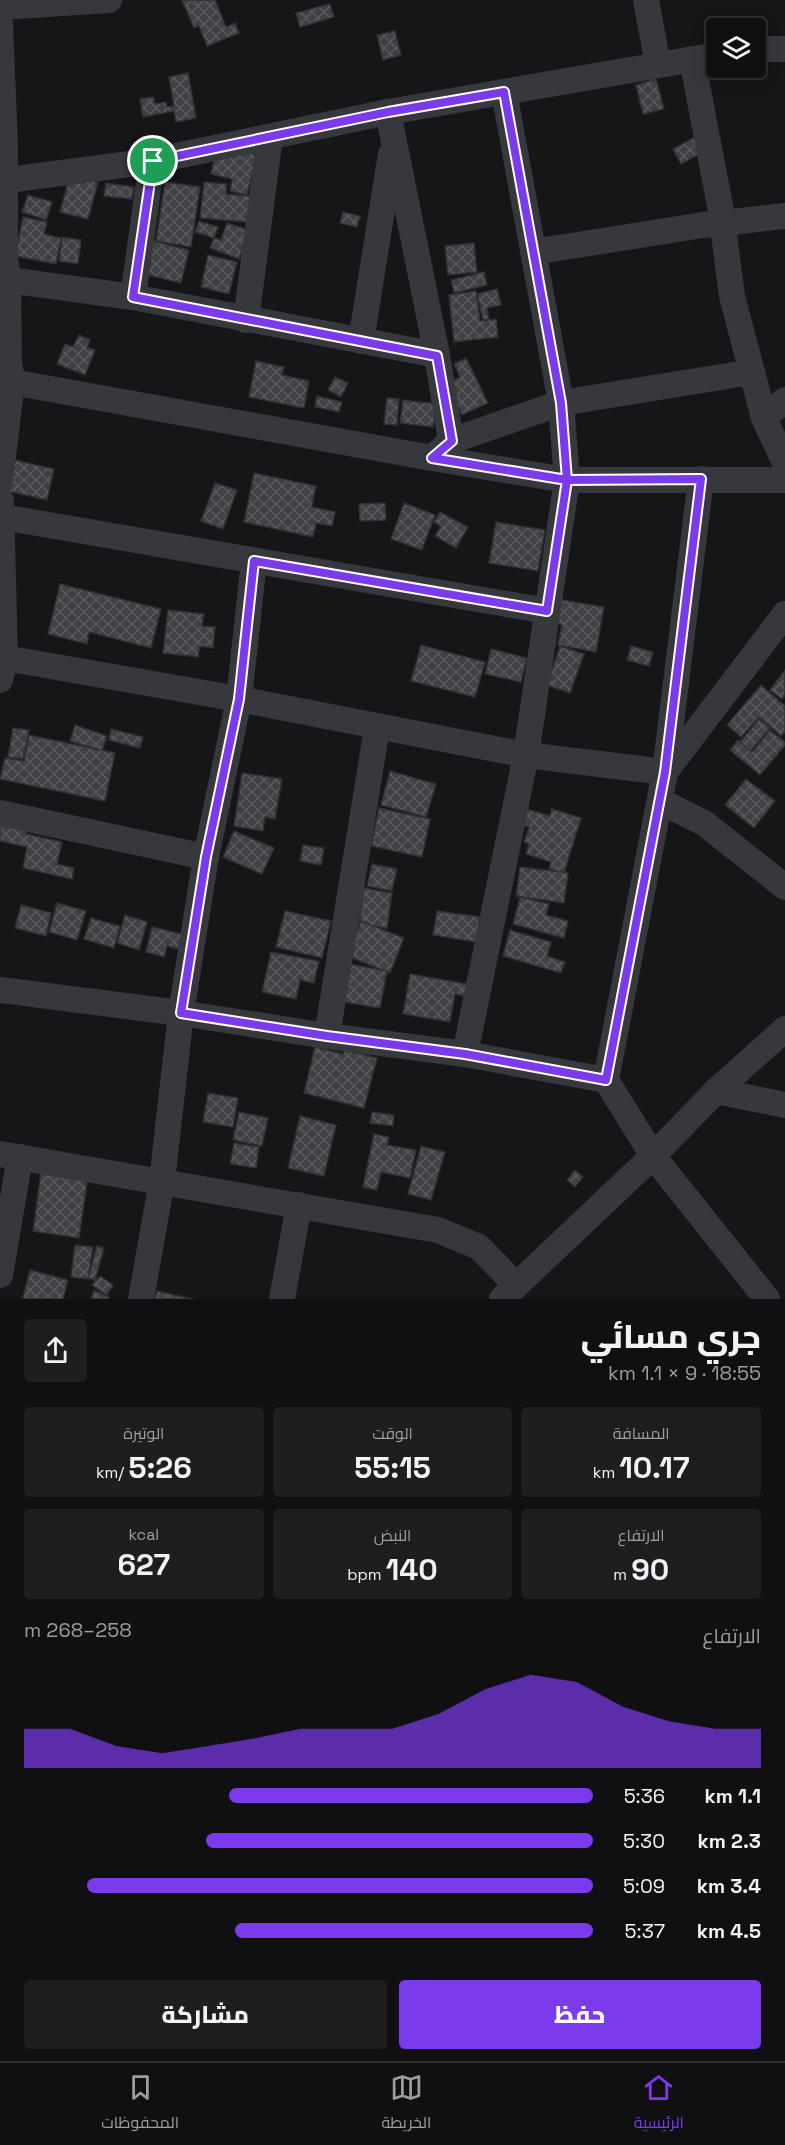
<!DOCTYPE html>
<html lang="ar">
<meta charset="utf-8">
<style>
body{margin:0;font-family:"Space Grotesk",Cairo,sans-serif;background:#1e1e20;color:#f1f3f6;direction:rtl;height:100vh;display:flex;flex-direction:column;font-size:22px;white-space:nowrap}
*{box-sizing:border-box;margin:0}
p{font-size:20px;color:#9c9d9f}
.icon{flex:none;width:33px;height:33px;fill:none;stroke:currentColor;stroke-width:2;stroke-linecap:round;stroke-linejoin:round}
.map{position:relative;height:1299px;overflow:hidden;direction:ltr}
.panel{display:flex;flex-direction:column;background:#101012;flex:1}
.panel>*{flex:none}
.controls{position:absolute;left:706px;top:18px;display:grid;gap:12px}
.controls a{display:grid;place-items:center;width:60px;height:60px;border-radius:6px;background:#101012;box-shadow:0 3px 15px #0003,0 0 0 2px #303032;font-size:30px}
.pin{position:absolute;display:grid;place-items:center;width:51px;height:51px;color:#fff;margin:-26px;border:3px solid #fff;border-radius:50%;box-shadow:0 2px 6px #0007}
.round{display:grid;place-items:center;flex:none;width:63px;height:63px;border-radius:6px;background:#1e1e20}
.headline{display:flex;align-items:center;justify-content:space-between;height:102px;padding:0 24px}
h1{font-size:33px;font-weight:800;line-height:45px}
.metrics{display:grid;grid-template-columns:repeat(3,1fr);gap:9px;height:102px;padding:6px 24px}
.metrics div{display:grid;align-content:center;border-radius:6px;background:#1e1e20;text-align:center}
.metrics b{font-size:30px;font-weight:800}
.metrics small{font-size:16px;font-weight:400}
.metrics p{font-size:16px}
.chart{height:168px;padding:12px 24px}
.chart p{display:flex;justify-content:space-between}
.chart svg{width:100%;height:108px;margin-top:6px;fill:#7c3aed;opacity:.7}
.cta{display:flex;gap:12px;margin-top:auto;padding:12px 24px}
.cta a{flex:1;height:69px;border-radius:6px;background:#7c3aed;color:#fff;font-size:24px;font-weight:800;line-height:69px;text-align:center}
.cta a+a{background:#1e1e20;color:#f1f3f6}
ul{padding:0 24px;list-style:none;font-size:20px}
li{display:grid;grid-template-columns:96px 72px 1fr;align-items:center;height:45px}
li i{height:15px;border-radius:8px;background:#7c3aed}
.menu{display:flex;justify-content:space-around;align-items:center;height:84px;border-top:2px solid #303032;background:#101012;font-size:16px;color:#9c9d9f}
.menu a{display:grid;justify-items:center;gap:3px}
.menu .active{color:#7c3aed}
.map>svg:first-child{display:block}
.building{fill:url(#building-cross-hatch);stroke:#303034;stroke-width:1.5}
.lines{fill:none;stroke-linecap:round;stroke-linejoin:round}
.minor{stroke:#37383d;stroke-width:26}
.route-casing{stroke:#fff;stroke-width:12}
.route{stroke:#7c3aed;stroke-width:8}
</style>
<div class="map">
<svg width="785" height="1299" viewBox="0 0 785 1299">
<defs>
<pattern id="building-cross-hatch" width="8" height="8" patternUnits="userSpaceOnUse" patternTransform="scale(1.5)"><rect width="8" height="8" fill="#404145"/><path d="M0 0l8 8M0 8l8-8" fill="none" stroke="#595a5e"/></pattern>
</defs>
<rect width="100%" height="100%" fill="#161618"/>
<g class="building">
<polygon points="182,0 215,0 226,27 235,23 239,33 207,46 199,26 194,28"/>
<polygon points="330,4 334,17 300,27 296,13"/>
<polygon points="395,31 401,55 383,60 377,35"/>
<polygon points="188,73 196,118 176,122 174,111 143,117 140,99 153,97 155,104 166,102 167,107 174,106 169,77"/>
<polygon points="656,79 664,109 643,114 636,85"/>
<polygon points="695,137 703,152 681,164 673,149"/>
<polygon points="217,146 257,155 247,195 230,191 232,179 211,174"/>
<polygon points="70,175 98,182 88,219 60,212"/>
<polygon points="165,182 200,187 191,247 156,241"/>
<polygon points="204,182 227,184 226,194 250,196 248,222 200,218"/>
<polygon points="106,183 134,187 132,199 104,196"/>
<polygon points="28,195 52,202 46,220 22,212"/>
<polygon points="343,212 360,216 357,227 340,223"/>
<polygon points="23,217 47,222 44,234 61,238 56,264 15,256"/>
<polygon points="199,221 218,227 214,238 195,232"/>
<polygon points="227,223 249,230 239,259 210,248 214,238 221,240"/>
<polygon points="62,237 81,240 78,264 59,261"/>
<polygon points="153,241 189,250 181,283 144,274"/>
<polygon points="474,243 477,272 448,275 445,246"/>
<polygon points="208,255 237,262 229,294 201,287"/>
<polygon points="484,272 487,285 454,293 451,280"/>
<polygon points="497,289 501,305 487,308 489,319 483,320 477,294"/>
<polygon points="476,291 480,321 496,319 498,337 454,342 449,295"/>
<polygon points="79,335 90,340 87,347 95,350 85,375 57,364 65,344 73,347"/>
<polygon points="466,358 488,403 462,415 446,384 460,377 454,364"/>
<polygon points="256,361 284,367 282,375 309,381 304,408 249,397"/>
<polygon points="335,377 348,383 341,397 328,390"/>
<polygon points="317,396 342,402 339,412 315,407"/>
<polygon points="387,398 399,399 397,425 384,424"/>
<polygon points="403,400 437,404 433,427 400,423"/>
<polygon points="15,460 54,469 47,500 8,491"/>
<polygon points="254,473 316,486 312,507 335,512 332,526 316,523 313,537 244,522"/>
<polygon points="215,483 237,490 223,529 201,521"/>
<polygon points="385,503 386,520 360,521 359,504"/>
<polygon points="404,503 435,515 422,550 391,539"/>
<polygon points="440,512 468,527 456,548 435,536 441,526 434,522"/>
<polygon points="496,522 545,530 538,571 489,563"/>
<polygon points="60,584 161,609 151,648 89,632 87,644 48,634"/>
<polygon points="557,599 604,607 596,652 558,645 562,625 553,623"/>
<polygon points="168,610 204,614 202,626 215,627 213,648 200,646 198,657 163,653"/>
<polygon points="421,645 485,662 475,697 411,681"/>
<polygon points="560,646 584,654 570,693 547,685"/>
<polygon points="631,646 653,652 649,666 627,660"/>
<polygon points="491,649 527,658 521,682 485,674"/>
<polygon points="785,670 785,695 782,699 770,690"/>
<polygon points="761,685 785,706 785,732 781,736 759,717 741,737 727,725"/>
<polygon points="759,719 770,728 750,751 740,742"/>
<polygon points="75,725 107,736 102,751 70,741"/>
<polygon points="13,728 29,730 23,759 8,757"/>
<polygon points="111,729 143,737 140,748 109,740"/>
<polygon points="770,730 785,742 785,745 760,775 730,750 738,740 752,752"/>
<polygon points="29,735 115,753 105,801 0,779 5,758 24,761"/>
<polygon points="390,771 436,784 426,817 381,805"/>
<polygon points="242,773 282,779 275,819 265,817 263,831 234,826"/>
<polygon points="746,779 775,801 754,828 725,805"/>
<polygon points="379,808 430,819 422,857 371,846"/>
<polygon points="523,808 550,816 552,809 581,818 564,873 549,869 551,862 526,854 529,844 524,842 529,827 518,824"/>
<polygon points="0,809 30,816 26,834 62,842 57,864 74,868 72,879 23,868 27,847 0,841"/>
<polygon points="234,831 274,848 262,874 223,857"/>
<polygon points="303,845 324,848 321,865 300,861"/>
<polygon points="372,864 397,869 392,891 367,886"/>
<polygon points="520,867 568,873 564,903 516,896"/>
<polygon points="364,888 392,893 387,928 359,924"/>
<polygon points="520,897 549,904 546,915 568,921 564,938 513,924"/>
<polygon points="57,903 86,911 77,940 49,932"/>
<polygon points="21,905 51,913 46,936 15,928"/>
<polygon points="285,911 331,921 322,958 276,947"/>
<polygon points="437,911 480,917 476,942 433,935"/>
<polygon points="125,915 147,922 139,950 117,943"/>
<polygon points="91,918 120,926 114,948 84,939"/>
<polygon points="361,921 404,938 390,973 348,956"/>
<polygon points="152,927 182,934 179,949 167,946 164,957 146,952"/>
<polygon points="510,930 551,942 547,956 565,962 561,973 503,956"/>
<polygon points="271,952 319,961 314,983 300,980 296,999 262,992"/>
<polygon points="350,964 387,971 380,1008 343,1002"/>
<polygon points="410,974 467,984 465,996 455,994 450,1022 403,1014"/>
<polygon points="315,1047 343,1054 344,1050 377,1058 364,1108 304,1093"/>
<polygon points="208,1093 238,1098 233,1127 203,1122"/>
<polygon points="239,1112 268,1118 262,1146 233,1140"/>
<polygon points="372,1112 394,1115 393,1126 370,1123"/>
<polygon points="300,1116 336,1125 324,1176 288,1168"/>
<polygon points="374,1134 389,1137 387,1145 416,1150 410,1178 381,1172 377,1190 363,1187"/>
<polygon points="234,1143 259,1147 256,1168 230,1164"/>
<polygon points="421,1146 445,1152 431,1200 408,1194"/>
<polygon points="89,1169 79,1238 33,1231 41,1172"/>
<polygon points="575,1170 583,1177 575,1187 567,1180"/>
<polygon points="75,1245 93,1247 88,1279 71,1277"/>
<polygon points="97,1246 104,1248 95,1280 88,1278"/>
<polygon points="30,1270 68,1280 63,1299 24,1299 23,1297"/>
<polygon points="100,1276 113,1285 107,1295 92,1285"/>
<polygon points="94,1290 109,1297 108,1299 91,1299"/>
<polygon points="157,1291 193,1299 155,1299"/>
</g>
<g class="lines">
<g class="minor">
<polyline points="646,0 658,65"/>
<polyline points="0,7 109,0"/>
<polyline points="0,23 5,145 5,257 8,280 9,362 12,382 0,481"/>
<polyline points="756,49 785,49"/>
<polyline points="692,59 721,211 732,296 764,418 785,463"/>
<polyline points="388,112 437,355 451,441 432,458"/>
<polyline points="0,181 152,161 388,112 717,55"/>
<polyline points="533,252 703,225 785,216"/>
<polyline points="8,280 133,297 437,355"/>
<polyline points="133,297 152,161"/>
<polyline points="246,320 270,137"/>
<polyline points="361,341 391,154"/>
<polyline points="12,382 432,458 567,480 785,480"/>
<polyline points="764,418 785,400"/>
<polyline points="451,441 561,403 752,372"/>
<polyline points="701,479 665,772 606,1080 653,1156 767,1299"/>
<polyline points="2,517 547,611"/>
<polyline points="5,658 239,699 526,755 665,772 785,614"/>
<polyline points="0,680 5,658 1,501"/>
<polyline points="660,801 704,823 785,887"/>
<polyline points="0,813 206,857"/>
<polyline points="0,990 181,1013 327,1036 465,1054 606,1080"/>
<polyline points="327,1036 377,728"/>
<polyline points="465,1054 526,755 567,480 561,403 504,92"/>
<polyline points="716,1091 785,1105"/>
<polyline points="0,1154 438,1230 479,1247 516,1285"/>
<polyline points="0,1275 20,1157"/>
<polyline points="141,1299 162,1181 181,1013 206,857 239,699 254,561"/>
<polyline points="282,1299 299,1205"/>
<polyline points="502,1299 653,1156 716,1091 785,1029"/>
</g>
</g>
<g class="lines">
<g class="route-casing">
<polyline id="route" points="153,161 133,297 437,356 452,441 432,458 567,480 547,611 254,561 239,699 206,857 181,1013 327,1036 465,1054 606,1080 665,772 701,479 567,480 561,403 504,92 388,112 153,161"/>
</g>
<use href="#route" class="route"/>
</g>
</svg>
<div class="controls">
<a><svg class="icon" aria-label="layers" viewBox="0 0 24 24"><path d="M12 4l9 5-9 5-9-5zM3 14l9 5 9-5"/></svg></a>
</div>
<div class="pin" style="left:153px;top:161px;background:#1e9e55"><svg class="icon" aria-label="arrive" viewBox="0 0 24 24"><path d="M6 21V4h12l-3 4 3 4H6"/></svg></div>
</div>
<section class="panel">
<div class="headline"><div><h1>جري مسائي</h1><p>18:55 · 9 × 1.1 km</p></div><a class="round"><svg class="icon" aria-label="share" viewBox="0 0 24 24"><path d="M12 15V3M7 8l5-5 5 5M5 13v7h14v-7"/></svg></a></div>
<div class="metrics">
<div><p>المسافة</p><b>10.17<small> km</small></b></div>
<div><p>الوقت</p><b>55:15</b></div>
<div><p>الوتيرة</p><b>5:26<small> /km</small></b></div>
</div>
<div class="metrics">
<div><p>الارتفاع</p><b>90<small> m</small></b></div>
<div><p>النبض</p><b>140<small> bpm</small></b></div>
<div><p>kcal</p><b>627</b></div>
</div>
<div class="chart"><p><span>الارتفاع</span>258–268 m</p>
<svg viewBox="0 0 160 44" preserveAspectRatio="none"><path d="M0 44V28L10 28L20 35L30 38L40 35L50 32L60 28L70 28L80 28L90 22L100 12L110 6L120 9L130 19L140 25L150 28L160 28V44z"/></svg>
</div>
<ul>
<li><b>1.1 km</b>5:36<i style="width:64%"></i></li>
<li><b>2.3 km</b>5:30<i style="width:68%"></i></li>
<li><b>3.4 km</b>5:09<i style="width:89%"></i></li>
<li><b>4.5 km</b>5:37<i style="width:63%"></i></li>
</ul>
<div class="cta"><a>حفظ</a><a>مشاركة</a></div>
</section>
<nav class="menu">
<a class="active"><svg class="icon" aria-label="home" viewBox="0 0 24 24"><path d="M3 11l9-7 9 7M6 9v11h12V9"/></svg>الرئيسية</a>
<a><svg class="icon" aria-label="map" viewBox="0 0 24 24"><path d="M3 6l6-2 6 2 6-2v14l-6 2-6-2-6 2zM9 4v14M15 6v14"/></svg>الخريطة</a>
<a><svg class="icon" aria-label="saved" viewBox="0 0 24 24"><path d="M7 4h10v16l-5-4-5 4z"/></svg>المحفوظات</a>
</nav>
